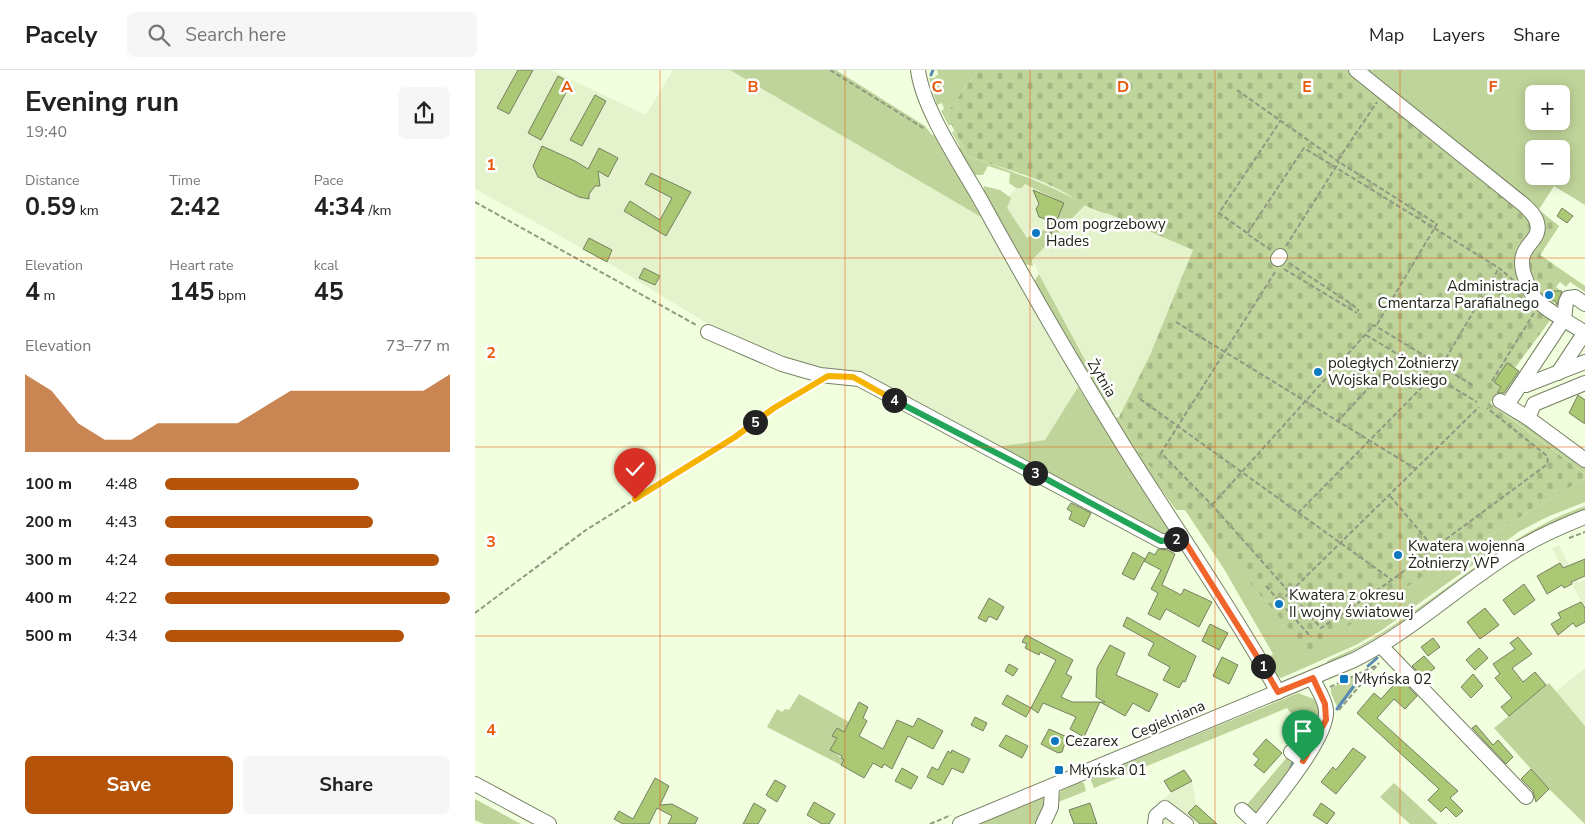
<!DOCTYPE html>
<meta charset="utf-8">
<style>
body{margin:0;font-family:"Nunito Sans",sans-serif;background:#f6f6f6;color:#222;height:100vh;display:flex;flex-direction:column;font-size:19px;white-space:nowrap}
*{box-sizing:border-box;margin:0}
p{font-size:16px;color:#767676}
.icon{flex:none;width:28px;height:28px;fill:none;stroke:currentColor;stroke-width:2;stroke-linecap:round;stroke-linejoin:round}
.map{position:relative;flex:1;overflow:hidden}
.drawer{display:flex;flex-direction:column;background:#fff;width:475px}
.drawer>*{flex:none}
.controls{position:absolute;left:1050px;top:15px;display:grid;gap:10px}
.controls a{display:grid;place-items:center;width:45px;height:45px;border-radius:8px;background:#fff;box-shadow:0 2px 12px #0003;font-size:25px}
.pin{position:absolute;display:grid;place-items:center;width:42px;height:42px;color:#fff;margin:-51px -21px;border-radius:50% 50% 50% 0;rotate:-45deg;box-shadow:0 0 5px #0007}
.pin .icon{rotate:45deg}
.km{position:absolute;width:25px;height:25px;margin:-12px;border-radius:50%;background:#222;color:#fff;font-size:14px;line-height:25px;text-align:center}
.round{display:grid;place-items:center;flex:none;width:52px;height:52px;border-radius:8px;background:#f6f6f6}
.overview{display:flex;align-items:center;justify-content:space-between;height:85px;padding:0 25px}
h1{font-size:28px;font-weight:700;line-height:38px}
.metrics{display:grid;grid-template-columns:repeat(3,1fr);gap:8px;height:85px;padding:5px 25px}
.metrics div{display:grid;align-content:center}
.metrics b{font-size:25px;font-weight:700}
.metrics small{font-size:14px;font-weight:400}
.metrics p{font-size:14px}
.chart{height:140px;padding:10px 25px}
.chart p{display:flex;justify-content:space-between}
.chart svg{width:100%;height:90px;margin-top:5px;fill:#b45309;opacity:.7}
.action{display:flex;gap:10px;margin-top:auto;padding:10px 25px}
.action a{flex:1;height:58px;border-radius:8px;background:#b45309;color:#fff;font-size:20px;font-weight:700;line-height:58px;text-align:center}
.action a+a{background:#f6f6f6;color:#222}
ul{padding:0 25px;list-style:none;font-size:16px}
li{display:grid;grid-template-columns:80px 60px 1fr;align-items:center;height:38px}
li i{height:12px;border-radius:6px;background:#b45309}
header{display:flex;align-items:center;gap:30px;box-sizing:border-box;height:70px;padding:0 25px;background:#fff;border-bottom:1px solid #e0e0e0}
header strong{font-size:24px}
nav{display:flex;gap:28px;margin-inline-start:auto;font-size:18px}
.search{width:350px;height:45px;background:#f6f6f6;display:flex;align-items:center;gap:12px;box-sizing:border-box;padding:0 18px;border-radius:8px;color:#767676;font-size:19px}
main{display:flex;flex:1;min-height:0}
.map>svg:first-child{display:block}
.built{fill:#e4f3cc}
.green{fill:#bfd49a;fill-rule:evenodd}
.cemetery{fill:url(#cemetery-stones)}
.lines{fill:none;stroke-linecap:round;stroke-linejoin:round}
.stream{stroke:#5a8ab2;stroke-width:3}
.building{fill:#abc874;stroke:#758064}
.minor-casing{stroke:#778265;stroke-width:16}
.path{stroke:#909982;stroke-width:2;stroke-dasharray:5 2.5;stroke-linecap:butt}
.minor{stroke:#fff;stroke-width:14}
.split-1-casing{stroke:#fff;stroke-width:10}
.split-2-casing{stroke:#fff;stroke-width:10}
.split-3-casing{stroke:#fff;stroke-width:10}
.split-4-casing{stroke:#fff;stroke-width:10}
.split-5-casing{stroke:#fff;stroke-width:10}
.split-6-casing{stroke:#fff;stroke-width:10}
.split-1{stroke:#f0652b;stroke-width:6}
.split-2{stroke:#f0652b;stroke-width:6}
.split-3{stroke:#22a559;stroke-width:6}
.split-4{stroke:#22a559;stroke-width:6}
.split-5{stroke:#f5b400;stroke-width:6}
.split-6{stroke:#f5b400;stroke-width:6}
.grid{fill:none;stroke:#e8590c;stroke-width:1;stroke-opacity:0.55}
.poi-dot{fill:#0c78c2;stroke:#fff;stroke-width:2}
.labels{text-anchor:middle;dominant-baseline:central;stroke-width:5;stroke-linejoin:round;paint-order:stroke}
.poi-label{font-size:15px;fill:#212519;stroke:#fff;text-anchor:start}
.street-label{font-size:15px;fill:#212519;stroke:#fff}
.grid-label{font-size:16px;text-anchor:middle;font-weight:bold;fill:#e8590c;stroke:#fff;stroke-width:5;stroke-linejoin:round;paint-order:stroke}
</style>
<header>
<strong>Pacely</strong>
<div class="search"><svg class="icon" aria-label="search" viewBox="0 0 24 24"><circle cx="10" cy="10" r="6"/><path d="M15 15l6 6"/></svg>Search here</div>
<nav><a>Map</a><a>Layers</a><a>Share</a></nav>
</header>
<main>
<section class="drawer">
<div class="overview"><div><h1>Evening run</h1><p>19:40</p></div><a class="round"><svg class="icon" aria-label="share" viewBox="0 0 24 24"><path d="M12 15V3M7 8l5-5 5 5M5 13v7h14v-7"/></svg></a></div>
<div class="metrics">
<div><p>Distance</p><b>0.59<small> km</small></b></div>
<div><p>Time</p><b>2:42</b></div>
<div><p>Pace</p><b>4:34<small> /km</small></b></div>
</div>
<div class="metrics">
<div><p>Elevation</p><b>4<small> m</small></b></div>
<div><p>Heart rate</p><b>145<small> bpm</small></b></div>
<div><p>kcal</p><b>45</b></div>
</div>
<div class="chart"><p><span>Elevation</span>73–77 m</p>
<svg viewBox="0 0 160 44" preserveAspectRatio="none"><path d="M0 44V6L10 14L20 30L30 38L40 38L50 30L60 30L70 30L80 30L90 22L100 14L110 14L120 14L130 14L140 14L150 14L160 6V44z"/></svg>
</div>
<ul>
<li><b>100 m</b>4:48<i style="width:68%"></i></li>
<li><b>200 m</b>4:43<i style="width:73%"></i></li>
<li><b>300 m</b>4:24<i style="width:96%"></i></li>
<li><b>400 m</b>4:22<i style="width:100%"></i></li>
<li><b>500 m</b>4:34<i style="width:84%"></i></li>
</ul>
<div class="action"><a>Save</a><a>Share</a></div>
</section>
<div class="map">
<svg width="1110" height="754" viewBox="0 0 1110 754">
<defs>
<pattern id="cemetery-stones" width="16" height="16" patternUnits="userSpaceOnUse" patternTransform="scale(1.25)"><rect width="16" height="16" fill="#bfd49a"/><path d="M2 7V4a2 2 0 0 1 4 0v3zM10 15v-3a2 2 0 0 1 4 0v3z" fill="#a4b684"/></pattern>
</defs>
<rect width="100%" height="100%" fill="#f2ffdf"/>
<g class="built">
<polygon points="0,0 76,0 171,45 198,0 255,0 506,147 603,317 570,370 521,377 350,300 314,289 246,262 132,192 0,119"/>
<polygon points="552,106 581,118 621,142 634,144 718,180 675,285 645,345 639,344 557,190 524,137"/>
<polygon points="1084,475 1103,513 1110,510 1110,538 1077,478"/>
<polygon points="1110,598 1110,656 1080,622"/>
<polygon points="709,700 717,711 721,735 741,754 669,754 674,751 684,732 696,723 689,711"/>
</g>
<g class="green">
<polygon points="255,0 361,0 450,56 457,65 464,66 468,79 506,147"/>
<polygon points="462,0 503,0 471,44 476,54 474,56 466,41 469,39 467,33 462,35 454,8 459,8 463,4"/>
<path d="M889,0H1110V135L1079,116L1063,141L1084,156L1065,185L1110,216V222L1095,212L1091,217L1085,212L1081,217L1086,221L1079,222V240ZM1059,24H1086V51H1059ZM1059,79H1086V106H1059Z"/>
<path d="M479,61L492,86C533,100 572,113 610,135L557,190L558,196L549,194L508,123L509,116L525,120L536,128L532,138L552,168L571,159H578L589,133L550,114L546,118H541L534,113L535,103L513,96L508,105H498L483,79L485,77L477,62Z"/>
<polygon points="564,204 639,344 641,345 634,345 561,214 560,210"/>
<polygon points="603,317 673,428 677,427 697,459 694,468 521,377 570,370"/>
<polygon points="1022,335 1110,394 1110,404 1021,337"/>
<polygon points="644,347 664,383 957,500 1110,408 1110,432 1072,447 1045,461 907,560 881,575 806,608 800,604 792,588 798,584 749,499 710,440 701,440 683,415 679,417 637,348"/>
<path d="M1110,436V440C1014,473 946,553 853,593L852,591C869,583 887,576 903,565C973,522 1031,464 1110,436Z"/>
<polygon points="882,605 885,612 863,639 856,623 856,618"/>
<polygon points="1074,613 1110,656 1110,754 1074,719 1019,658"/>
<path d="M823,623L839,629C853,647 836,668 827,685L819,679L831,664L812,638L619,718L615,708Z"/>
<polygon points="324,624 374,652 369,662 362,658 357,666 362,668 356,680 369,690 366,695 292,657 302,639 307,642 310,639 314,640"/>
<polygon points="813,686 821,692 781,747 769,738"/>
<polygon points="604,712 609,713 611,721 581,733 586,721"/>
<polygon points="919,713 963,754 935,754 905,727"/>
<polygon points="571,726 571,740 561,754 503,754"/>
<polygon points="0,729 46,754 9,754 0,750"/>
</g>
<path class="cemetery" d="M503,0H889L1084,156L1065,185L1078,194L1079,245L1040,298L1032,293L1019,312L1026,317L1015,333L1110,404V408L957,500L834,582L664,383L644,347L675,285L718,180L634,144C613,141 598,126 579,117C551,104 521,96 492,86L471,44Z"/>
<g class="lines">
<g class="stream">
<polyline points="456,5 458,0"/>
<polyline points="893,596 902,588"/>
<polyline points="862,639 884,609"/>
<polyline points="825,683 843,649"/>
<polyline points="814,702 819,691"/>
</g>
</g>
<g class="building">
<polygon points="43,0 58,0 34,44 22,38"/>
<polygon points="83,6 96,13 66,70 53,63"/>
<polygon points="120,25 131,31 107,76 95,70"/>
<polygon points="67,76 100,91 113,99 124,78 143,88 133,107 123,101 125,116 120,116 114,124 114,129 104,127 63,107 58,96"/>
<polygon points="176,103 216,122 191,166 149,141 155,131 185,150 197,128 170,114"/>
<polygon points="558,120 589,133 576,164 570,149 564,147 561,139 564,134"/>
<polygon points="1087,138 1098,146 1092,153 1082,146"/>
<polygon points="114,168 137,180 132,192 108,179"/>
<polygon points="169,198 185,206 180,215 164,208"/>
<polygon points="1072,221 1087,221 1082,235 1080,231 1072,227"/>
<polygon points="1032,293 1044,301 1029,323 1022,323 1026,317 1019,312"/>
<polygon points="1103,325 1110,330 1110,354 1094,343"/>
<polygon points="596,433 616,443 609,457 594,449 597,442 592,439"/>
<polygon points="683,479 693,480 700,484 687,515 706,525 709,519 737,532 724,557 691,539 685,550 673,544 683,523 676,519 686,500 669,491 674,482 680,485"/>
<polygon points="658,482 670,489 659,510 647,504"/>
<polygon points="1110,489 1110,506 1096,512 1097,514 1089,518 1087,515 1072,524 1062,506 1085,493 1088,498"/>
<polygon points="1049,514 1060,530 1039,545 1028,530"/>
<polygon points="514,528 529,537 522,550 514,546 511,552 503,548"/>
<polygon points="1106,532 1110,538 1110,552 1101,557 1098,553 1083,565 1076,554 1086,548 1083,543"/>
<polygon points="1010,538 1024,555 1005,569 992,552"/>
<polygon points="652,547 721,586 710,612 708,611 704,618 688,610 695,597 673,585 679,573 648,556"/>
<polygon points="735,554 753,563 744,580 727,571"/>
<polygon points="551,565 598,590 591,604 597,607 586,627 597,632 630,632 621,627 622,598 635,575 650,583 641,605 683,624 674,642 658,633 650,646 625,632 609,667 595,659 601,647 568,633 563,643 556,638 581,590 565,582 564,585 550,578 552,574 547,572"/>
<polygon points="1043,567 1057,584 1037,598 1048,612 1060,602 1071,615 1034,646 1026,637 1037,628 1020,608 1025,604 1018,594 1040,579 1035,573"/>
<polygon points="958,568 965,577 953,586 946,577"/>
<polygon points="1004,578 1013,588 1000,600 991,590"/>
<polygon points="949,586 960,598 948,607 937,596"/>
<polygon points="747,587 763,595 754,614 738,606"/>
<polygon points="534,594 543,599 538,606 530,601"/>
<polygon points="998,604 1008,616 996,628 986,617"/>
<polygon points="925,608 942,626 930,639 919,629 902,648 983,721 975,728 988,741 981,747 971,737 966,742 953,730 964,719 882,643 899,623 906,629"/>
<polygon points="532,625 556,638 551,647 527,634"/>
<polygon points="384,632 393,637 388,648 392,651 384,666 408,679 422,650 438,657 443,648 468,661 458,679 433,666 417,699 409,694 407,698 398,693 389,708 366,695 369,690 366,688 367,686 355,680 362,668 357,666 362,658 369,662"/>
<polygon points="500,647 512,653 508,661 496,655"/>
<polygon points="1001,655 1018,675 1023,670 1038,687 1031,694 997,658"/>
<polygon points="574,659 592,667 587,682 583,683 566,674"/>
<polygon points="531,665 553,676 547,688 524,676"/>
<polygon points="791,669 807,683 789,703 779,695 784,689 778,684"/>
<polygon points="878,678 891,687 861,724 846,712 858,697 861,700"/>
<polygon points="477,680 495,689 488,703 477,698 468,715 452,707 457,697 463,700 473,681 476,683"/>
<polygon points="427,698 443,707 436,719 420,711"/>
<polygon points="1056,699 1074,719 1061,732 1058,721 1046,709"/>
<polygon points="709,700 717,711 696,722 689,711"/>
<polygon points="180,708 194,716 185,735 197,734 223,748 220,754 193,754 197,746 182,738 174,754 148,754 139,749 144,741 158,749"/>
<polygon points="300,710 311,716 302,732 291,725"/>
<polygon points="339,732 360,744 354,754 347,754 332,745"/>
<polygon points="279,733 291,740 283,754 268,754"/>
<polygon points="615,733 622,754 599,754 594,740"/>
<polygon points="846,733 860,743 852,754 838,745"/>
<polygon points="721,735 742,754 725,754 713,743"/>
</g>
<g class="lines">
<g class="minor-casing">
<g id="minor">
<path d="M443,0C448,41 489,99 509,136C554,218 601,299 650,378C701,459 756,538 803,622"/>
<path d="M881,0L1049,135C1054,140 1061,146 1062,153C1068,174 1036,174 1051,210C1053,215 1055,222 1059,227C1069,240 1096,253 1110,263"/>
<polyline points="803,189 805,186"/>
<polyline points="233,262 307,294 345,305 384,309 686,471 695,471 707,467"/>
<polyline points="1083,303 1110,262"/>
<polyline points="1047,313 1051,315 1110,292"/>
<polyline points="1025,331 1053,348 1110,390"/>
<polyline points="1032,335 1089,249 1091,232 1093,228 1100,227 1110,234"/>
<polyline points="1053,348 1059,334 1110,313"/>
<polyline points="906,576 1051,727"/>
<polyline points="816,682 829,691"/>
<polyline points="0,714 74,754"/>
<polyline points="767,740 782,754"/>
<path d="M485,754L879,590C937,561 983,516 1038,482C1060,468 1085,457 1110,447"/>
<polyline points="568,754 576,737 577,716"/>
<polyline points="680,754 681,746 690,738 711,754"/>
<path d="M782,754C799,731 854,667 851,640C850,629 842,618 837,608"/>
</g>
</g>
<g class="path">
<polyline points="355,0 450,59"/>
<polyline points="762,20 864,92 962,154 901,256"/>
<polyline points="863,90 902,32"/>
<polyline points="0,132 223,256"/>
<polyline points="772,163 744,143 806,50"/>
<polyline points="811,176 864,92"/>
<polyline points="796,180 772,164 829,78 1024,198 1039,211"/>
<polyline points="814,193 878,235 884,241"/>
<polyline points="809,199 882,243"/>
<polyline points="800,202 686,383 737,435 846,558 917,510 959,478"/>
<polyline points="701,252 941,399"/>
<polyline points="891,265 1002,332"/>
<polyline points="967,295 1024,198"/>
<polyline points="1017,311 1059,243"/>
<polyline points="665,329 917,510"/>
<polyline points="862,352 924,285"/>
<polyline points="915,426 959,478 1070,396 1073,391 1071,385 1012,338"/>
<polyline points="737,435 899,255 999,316"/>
<polyline points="823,443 958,306"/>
<polyline points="1094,468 1110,462"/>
<polyline points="791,516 836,567"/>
<polyline points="805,532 1004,337"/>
<polyline points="0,543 111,460 260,367 299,338 336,316"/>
<polyline points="855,617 900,596"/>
<polyline points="864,640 904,593"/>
<polyline points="455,754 476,745"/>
</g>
<use href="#minor" class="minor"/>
</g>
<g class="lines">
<g class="split-1-casing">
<polyline id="split-1" points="788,596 803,622 838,608 850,634 851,650 828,691"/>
</g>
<g class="split-2-casing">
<polyline id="split-2" points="701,469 707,467 788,596"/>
</g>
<g class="split-3-casing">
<polyline id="split-3" points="560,403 686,471 701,469"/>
</g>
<g class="split-4-casing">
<polyline id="split-4" points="419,330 560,403"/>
</g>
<g class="split-5-casing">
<polyline id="split-5" points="280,352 299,338 353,306 378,307 419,330"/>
</g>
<g class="split-6-casing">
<polyline id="split-6" points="160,429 260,367 280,352"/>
</g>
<use href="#split-1" class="split-1"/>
<use href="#split-2" class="split-2"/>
<use href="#split-3" class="split-3"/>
<use href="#split-4" class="split-4"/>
<use href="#split-5" class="split-5"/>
<use href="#split-6" class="split-6"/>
</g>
<path class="grid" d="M185,0V754M370,0V754M555,0V754M740,0V754M925,0V754M0,188H1110M0,377H1110M0,566H1110"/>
<g class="poi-dot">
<circle cx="561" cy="163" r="5"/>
<circle cx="1074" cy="225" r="5"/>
<circle cx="843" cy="302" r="5"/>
<circle cx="923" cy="485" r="5"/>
<circle cx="804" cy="534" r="5"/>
<rect x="864" y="604" width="10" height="10" rx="2.5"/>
<circle cx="580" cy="671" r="5"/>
<rect x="579" y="695" width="10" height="10" rx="2.5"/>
</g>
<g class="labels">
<g class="poi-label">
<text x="571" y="154">Dom pogrzebowy<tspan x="571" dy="17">Hades</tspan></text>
<text x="1064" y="216" text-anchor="end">Administracja<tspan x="1064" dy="17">Cmentarza Parafialnego</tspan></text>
<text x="853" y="293">poległych Żołnierzy<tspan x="853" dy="17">Wojska Polskiego</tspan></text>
<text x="933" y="476">Kwatera wojenna<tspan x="933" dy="17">Żołnierzy WP</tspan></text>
<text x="814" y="525">Kwatera z okresu<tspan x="814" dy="17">II wojny światowej</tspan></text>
<text x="879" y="609">Młyńska 02</text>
<text x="590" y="671">Cezarex</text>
<text x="594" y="700">Młyńska 01</text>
</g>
<g class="street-label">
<text transform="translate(627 308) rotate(59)">Żytnia</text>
<text transform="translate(693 650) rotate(-23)">Cegielniana</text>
</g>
</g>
<g class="grid-label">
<text x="92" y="22">A</text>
<text x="278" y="22">B</text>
<text x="462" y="22">C</text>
<text x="648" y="22">D</text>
<text x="832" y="22">E</text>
<text x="1018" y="22">F</text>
<text x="16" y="100">1</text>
<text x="16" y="288">2</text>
<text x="16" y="477">3</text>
<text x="16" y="665">4</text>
</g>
</svg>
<div class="controls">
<a>+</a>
<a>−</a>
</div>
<div class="pin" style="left:828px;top:691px;background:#1e9e55"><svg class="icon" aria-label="arrive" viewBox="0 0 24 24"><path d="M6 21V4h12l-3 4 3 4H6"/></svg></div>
<div class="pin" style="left:160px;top:429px;background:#d93025"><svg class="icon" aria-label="check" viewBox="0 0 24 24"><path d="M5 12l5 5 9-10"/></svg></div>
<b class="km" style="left:788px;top:596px">1</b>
<b class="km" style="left:701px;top:469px">2</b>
<b class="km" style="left:560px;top:403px">3</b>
<b class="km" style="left:419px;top:330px">4</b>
<b class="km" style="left:280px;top:352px">5</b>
</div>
</main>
